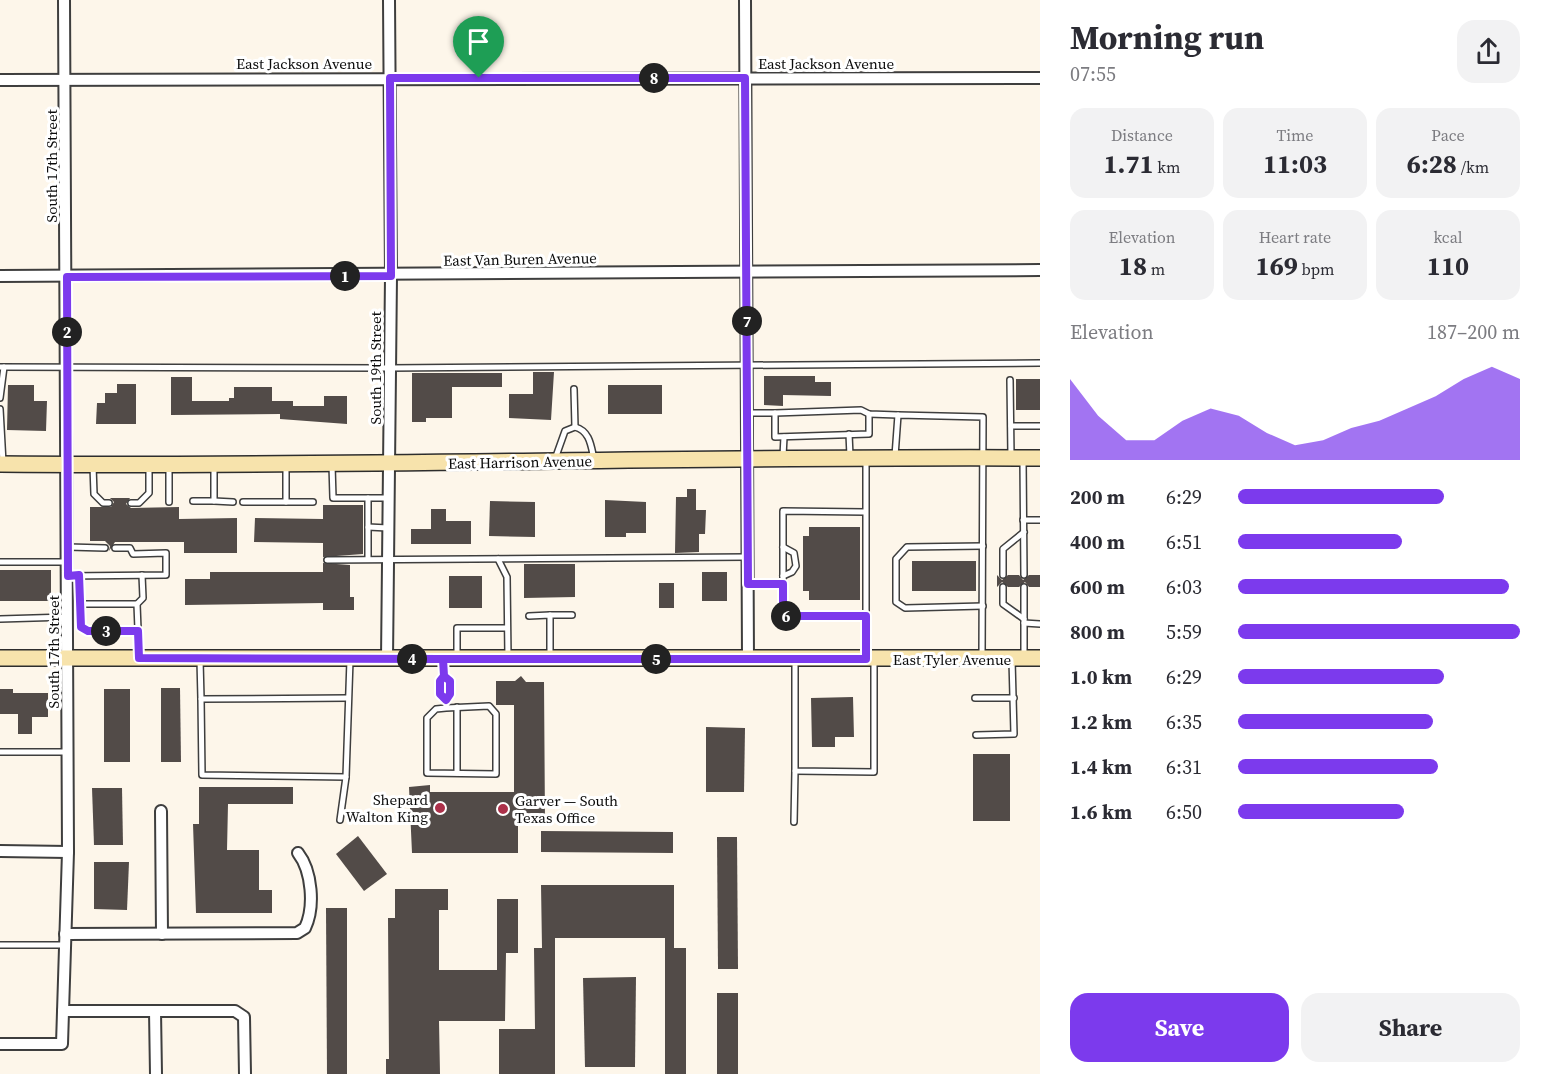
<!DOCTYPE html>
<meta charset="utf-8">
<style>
body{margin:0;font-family:"Source Serif 4",serif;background:#f2f2f3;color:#2b2b33;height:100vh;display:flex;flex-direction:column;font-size:22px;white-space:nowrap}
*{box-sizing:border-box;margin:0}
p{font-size:20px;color:#7c7c81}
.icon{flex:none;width:33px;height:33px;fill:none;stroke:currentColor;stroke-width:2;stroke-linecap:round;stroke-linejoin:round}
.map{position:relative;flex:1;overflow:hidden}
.drawer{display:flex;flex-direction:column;background:#fff;width:510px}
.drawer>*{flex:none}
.pin{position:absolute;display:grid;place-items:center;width:51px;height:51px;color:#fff;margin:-62px -26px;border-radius:50% 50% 50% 0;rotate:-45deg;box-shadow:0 0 6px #0007}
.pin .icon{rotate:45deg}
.km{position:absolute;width:30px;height:30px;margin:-15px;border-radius:50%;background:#222;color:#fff;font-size:16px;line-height:30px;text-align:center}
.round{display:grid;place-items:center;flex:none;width:63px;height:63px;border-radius:18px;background:#f2f2f3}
.overview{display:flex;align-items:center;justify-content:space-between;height:102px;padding:0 30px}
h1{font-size:33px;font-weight:700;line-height:45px}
.metrics{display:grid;grid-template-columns:repeat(3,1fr);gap:9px;height:102px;padding:6px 30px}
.metrics div{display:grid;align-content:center;border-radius:15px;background:#f2f2f3;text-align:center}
.metrics b{font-size:26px;font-weight:700}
.metrics small{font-size:16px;font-weight:400}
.metrics p{font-size:16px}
.chart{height:168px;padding:12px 30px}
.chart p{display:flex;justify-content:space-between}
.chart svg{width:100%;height:108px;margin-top:6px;fill:#7c3aed;opacity:.7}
.cta{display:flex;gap:12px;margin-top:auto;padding:12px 30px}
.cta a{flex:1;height:69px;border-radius:18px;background:#7c3aed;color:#fff;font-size:24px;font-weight:700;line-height:69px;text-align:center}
.cta a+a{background:#f2f2f3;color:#2b2b33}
ul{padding:0 30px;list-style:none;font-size:20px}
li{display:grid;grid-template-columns:96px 72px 1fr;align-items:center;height:45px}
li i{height:15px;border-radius:8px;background:#7c3aed}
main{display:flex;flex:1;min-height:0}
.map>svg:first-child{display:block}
.building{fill:#524b48}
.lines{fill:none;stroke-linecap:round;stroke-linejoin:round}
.service-casing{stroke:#3e3e3e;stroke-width:8}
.minor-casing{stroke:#3e3e3e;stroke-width:14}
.secondary-casing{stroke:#2d2d2d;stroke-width:18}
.service{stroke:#fff;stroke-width:5}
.minor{stroke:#fff;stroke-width:10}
.secondary{stroke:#f7e3ac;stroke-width:15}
.route-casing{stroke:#fff;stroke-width:12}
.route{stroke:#7c3aed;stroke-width:8}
.poi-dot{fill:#ac314a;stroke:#fff;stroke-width:2}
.labels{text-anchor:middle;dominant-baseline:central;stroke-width:6;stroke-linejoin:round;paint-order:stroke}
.street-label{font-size:15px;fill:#0b0b0b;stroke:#fff}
.poi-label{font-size:15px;fill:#0b0b0b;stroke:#fff;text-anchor:end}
</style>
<main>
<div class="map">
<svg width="1040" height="1074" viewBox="0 0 1040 1074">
<rect width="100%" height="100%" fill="#fdf6ea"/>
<g class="building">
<polygon points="533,372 554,372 551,420 509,418 509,394 533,394"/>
<polygon points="412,373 502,373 502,387 452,387 452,418 426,418 426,422 412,422"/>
<polygon points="764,376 815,376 815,382 831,382 831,396 783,395 783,406 764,405"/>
<polygon points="171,377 192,377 192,401 229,401 229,398 234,398 234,387 272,387 272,401 293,401 293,406 324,406 324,396 347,396 347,424 280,419 280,414 171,415"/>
<rect x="1016" y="379" width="24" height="31"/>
<polygon points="117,384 136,384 136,424 96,424 97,403 105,403 105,393 117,393"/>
<polygon points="8,385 34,385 34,401 47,401 46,431 7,430"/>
<rect x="608" y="385" width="54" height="29"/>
<polygon points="687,489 696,489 696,510 706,510 705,534 699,534 699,552 675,553 676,497 687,497"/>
<polygon points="110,498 130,498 126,504 131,508 179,507 179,519 237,518 237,553 184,553 184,542 115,542 109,551 110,546 105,541 90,541 90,507 111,507 114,502"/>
<polygon points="605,500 646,502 646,533 626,533 626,537 605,537"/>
<polygon points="490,501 535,502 535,537 489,536"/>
<polygon points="323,505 363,505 363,554 323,557 323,543 254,542 255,518 323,519"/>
<polygon points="431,509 446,509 446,521 471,521 471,544 411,544 411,529 431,529"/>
<polygon points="809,527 860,527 860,600 809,600 809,591 803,591 803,536 809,536"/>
<rect x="912" y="561" width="64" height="30"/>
<polygon points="323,563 350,565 350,597 354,597 354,610 323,610 323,603 185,605 185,579 210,579 210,572 323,572"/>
<polygon points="524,564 575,564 575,597 524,598"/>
<rect x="0" y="570" width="51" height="31"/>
<rect x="702" y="572" width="25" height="29"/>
<polygon points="997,575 1002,580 1008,575 1019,575 1023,580 1029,575 1040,575 1040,587 1029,587 1025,582 1019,587 1008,587 1002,582 997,587"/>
<rect x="449" y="576" width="33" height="32"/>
<rect x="659" y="583" width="15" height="25"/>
<polygon points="521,676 526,682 544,682 545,823 518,824 518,853 412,853 409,787 430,785 430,792 514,792 514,705 496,705 496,681 515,681"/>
<polygon points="161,688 180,688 181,762 161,762"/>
<polygon points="0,689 13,689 13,693 48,693 48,717 32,717 32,734 18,734 18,714 0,714"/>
<rect x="104" y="689" width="26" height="73"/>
<polygon points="853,697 854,737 835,737 835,747 812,747 811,698"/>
<polygon points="706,727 745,728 744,792 706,792"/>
<rect x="973" y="754" width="37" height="67"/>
<polygon points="199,787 293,787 293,804 228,804 227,850 259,850 259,890 272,890 272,913 196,913 193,824 199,824"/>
<polygon points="92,788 122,788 123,845 94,845"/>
<polygon points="541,831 673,832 673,853 541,852"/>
<polygon points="358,836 387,874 364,891 336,854"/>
<polygon points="717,837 737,837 738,969 718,969"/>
<polygon points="94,862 129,862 127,910 94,909"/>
<polygon points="541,885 674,885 674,948 686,948 686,1074 665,1074 665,938 555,938 555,1074 499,1074 499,1029 535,1029 534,948 542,948"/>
<polygon points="395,889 448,889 448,910 439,910 439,970 497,970 497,899 518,899 518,953 506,953 505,1021 439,1021 440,1074 386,1074 386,1059 389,1059 388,918 395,918"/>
<polygon points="326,908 347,908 347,1074 327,1074"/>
<polygon points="636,977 635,1067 585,1067 583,978"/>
<rect x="717" y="993" width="21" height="81"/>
</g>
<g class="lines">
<g class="service-casing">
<g id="service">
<polyline points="0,367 390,368 1040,363"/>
<polyline points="1010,380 1011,456"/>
<polyline points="574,389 575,427"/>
<polyline points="0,398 4,367"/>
<polyline points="0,409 3,463"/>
<polyline points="747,413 775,413 775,437 869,434 869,414"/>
<polyline points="775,413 861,410 869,414 898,415"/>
<polyline points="1011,426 1040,426"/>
<polyline points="849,434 850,456"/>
<polyline points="783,456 784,437"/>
<polyline points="895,456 898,415 983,417 982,657"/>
<path d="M555,459L565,431L575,427C590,431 591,446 594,459"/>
<polyline points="1023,460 1024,575"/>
<polyline points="286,465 286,502"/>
<polyline points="332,465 333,498 389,498"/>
<polyline points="93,466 94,494 103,503 109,503"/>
<polyline points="193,501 214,501 214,466"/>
<polyline points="214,501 233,502"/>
<polyline points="169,502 169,466"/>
<polyline points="243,502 313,502"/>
<polyline points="131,503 139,503 149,493 149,466"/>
<polyline points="865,512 783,511 783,616 866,616 866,458"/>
<polyline points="1023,520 1040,520"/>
<polyline points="368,527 388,528"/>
<polyline points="68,547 105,548"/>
<polyline points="783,547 794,553 796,566 792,572 783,576"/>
<polyline points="368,559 368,498"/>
<polyline points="498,559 507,577 508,657"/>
<polyline points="327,560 747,557"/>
<polyline points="0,562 67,562"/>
<polyline points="79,575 80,604"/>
<polyline points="1003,575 1003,549 1024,532"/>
<polyline points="68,576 166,575 166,553 133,554 130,548 115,548"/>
<polyline points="748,584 783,584"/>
<polyline points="1003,587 1003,604 1024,619"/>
<polyline points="1024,587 1024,658"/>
<polyline points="137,604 80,604 81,627 88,631 138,631"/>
<polyline points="983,606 905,608 896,602 896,559 907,547 983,546"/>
<polyline points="550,615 572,615"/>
<polyline points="529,616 550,615 550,658"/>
<polyline points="866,616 866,656"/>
<polyline points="0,619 67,617"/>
<polyline points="1024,623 1040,624"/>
<polyline points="139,655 137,604 143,598 142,575"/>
<polyline points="457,657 457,628 507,628"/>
<polyline points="795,659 795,771 874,772 874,661"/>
<polyline points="200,660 201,699 348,698"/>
<polyline points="443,660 444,676 440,681 440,694 446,700"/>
<path d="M444,676L450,681C450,691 446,698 446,708L436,709L427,718V773L496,774V714L489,706L446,708"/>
<polyline points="975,698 1014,698"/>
<polyline points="201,699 202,775 346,777"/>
<polyline points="457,707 457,773"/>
<polyline points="976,735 1014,734 1012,660"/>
<polyline points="0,752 67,752"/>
<polyline points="340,820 346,777 350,660"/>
<polyline points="794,822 795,771"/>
<polyline points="0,945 64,945"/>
</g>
</g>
<g class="minor-casing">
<g id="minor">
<polyline points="745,0 748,659"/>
<polyline points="0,80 1040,78"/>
<polyline points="0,276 1040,270"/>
<polyline points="387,659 391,276 389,0"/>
<polyline points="161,811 162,934"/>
<polyline points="0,851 68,852"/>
<path d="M65,934L297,933L305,928C315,907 312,871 298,853"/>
<polyline points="63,1011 235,1011 244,1017 245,1074"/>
<polyline points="155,1011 156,1074"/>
<polyline points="0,1044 62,1044 68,852 64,0"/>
</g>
</g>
<g class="secondary-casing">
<g id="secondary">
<path d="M0,464C347,467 693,456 1040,458"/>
<polyline points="0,658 1040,658"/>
</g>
</g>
<use href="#service" class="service"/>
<use href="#minor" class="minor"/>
<use href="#secondary" class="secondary"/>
</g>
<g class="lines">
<g class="route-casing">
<polyline id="route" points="479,78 390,78 391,276 67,277 68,576 79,575 81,627 88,631 138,631 139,658 443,659 444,676 440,681 440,694 446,700 450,694 450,681 444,676 443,659 866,659 866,616 783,616 783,584 748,584 745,78 479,78"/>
</g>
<use href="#route" class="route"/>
</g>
<g class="poi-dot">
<circle cx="440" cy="808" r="6"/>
<circle cx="503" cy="809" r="6"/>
</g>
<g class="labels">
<g class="street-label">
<text x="304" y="63">East Jackson Avenue</text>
<text x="826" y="63">East Jackson Avenue</text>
<text transform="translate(51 166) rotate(-90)">South 17th Street</text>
<text transform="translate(520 259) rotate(-1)">East Van Buren Avenue</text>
<text transform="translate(375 368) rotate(-90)">South 19th Street</text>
<text transform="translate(520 462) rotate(-1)">East Harrison Avenue</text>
<text transform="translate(53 652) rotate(-90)">South 17th Street</text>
<text x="952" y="659">East Tyler Avenue</text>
</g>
<g class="poi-label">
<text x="428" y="799">Shepard<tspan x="428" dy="17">Walton King</tspan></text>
<text x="515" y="800" text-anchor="start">Garver — South<tspan x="515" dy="17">Texas Office</tspan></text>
</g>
</g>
</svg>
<div class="pin" style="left:479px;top:78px;background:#1e9e55"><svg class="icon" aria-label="arrive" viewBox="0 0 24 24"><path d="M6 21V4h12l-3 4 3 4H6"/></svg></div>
<b class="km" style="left:345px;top:276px">1</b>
<b class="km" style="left:67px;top:332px">2</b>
<b class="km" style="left:106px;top:631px">3</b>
<b class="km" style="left:412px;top:659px">4</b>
<b class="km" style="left:656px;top:659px">5</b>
<b class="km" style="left:786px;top:616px">6</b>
<b class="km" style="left:747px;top:321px">7</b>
<b class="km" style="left:654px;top:78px">8</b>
</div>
<section class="drawer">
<div class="overview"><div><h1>Morning run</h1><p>07:55</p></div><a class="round"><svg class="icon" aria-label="share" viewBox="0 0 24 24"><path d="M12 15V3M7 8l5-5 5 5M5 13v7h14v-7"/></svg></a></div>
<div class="metrics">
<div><p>Distance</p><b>1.71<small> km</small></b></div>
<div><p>Time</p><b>11:03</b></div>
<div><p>Pace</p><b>6:28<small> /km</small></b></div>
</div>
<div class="metrics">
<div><p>Elevation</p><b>18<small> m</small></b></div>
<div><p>Heart rate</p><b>169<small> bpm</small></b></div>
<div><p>kcal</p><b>110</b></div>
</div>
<div class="chart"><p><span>Elevation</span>187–200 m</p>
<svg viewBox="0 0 160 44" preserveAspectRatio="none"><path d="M0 44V11L10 26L20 36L30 36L40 28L50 23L60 26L70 33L80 38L90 36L100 31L110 28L120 23L130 18L140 11L150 6L160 11V44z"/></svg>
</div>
<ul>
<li><b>200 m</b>6:29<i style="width:73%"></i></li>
<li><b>400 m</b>6:51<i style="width:58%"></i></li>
<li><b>600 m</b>6:03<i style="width:96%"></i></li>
<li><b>800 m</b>5:59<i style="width:100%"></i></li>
<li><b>1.0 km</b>6:29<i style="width:73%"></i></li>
<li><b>1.2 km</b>6:35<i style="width:69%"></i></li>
<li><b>1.4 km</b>6:31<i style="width:71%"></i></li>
<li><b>1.6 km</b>6:50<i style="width:59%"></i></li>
</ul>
<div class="cta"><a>Save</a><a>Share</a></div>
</section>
</main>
